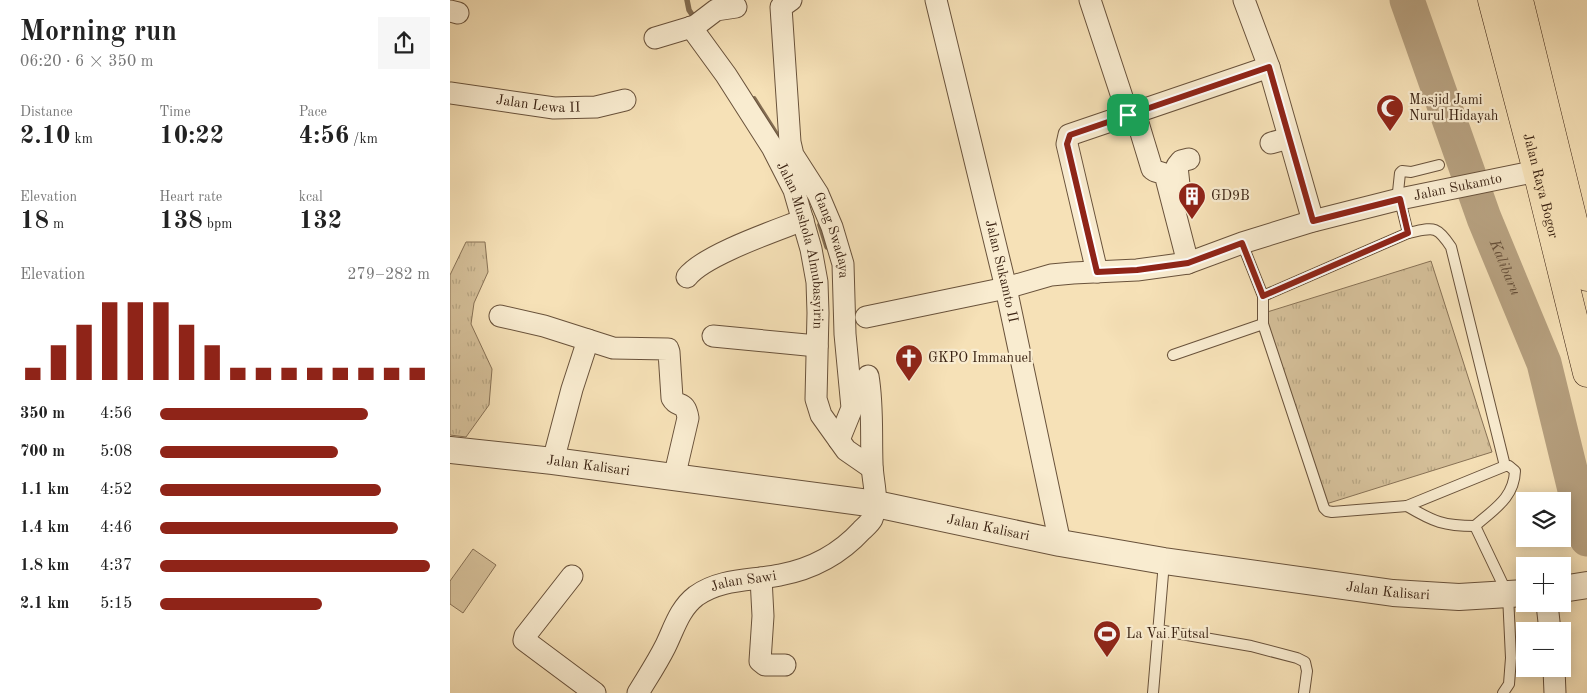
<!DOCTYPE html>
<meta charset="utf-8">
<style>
body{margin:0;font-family:"Old Standard TT",serif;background:#f6f6f6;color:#222;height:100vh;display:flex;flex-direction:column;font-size:19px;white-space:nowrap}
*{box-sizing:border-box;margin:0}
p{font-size:16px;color:#767676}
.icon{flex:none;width:28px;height:28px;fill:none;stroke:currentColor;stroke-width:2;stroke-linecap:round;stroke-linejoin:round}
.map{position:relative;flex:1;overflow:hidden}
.details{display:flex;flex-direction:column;background:#fff;width:450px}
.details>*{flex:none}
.controls{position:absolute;left:1066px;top:492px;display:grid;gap:10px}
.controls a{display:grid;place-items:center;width:55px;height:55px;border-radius:0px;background:#fff;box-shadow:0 2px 12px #0003;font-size:25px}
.pin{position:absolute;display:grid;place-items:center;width:42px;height:42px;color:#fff;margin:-21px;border-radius:10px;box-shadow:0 2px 8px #0006}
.round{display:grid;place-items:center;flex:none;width:52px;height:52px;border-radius:0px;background:#f6f6f6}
.summary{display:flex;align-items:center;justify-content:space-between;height:85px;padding:0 20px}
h1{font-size:28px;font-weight:700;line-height:38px}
.figures{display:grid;grid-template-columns:repeat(3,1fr);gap:8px;height:85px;padding:5px 20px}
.figures div{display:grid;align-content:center}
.figures b{font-size:25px;font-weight:700}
.figures small{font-size:14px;font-weight:400}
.figures p{font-size:14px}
.chart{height:140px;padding:10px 20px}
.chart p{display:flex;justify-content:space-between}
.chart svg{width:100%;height:90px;margin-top:5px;stroke:#8f2418;stroke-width:6}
ul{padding:0 20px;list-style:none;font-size:16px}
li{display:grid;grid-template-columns:80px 60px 1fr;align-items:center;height:38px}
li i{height:12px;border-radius:6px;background:#8f2418}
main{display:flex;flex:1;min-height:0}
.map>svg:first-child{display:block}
.grass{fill:url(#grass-tufts);stroke:#887256}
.green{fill:#d6c19b;stroke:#887256}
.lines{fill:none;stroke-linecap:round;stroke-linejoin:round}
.stream{stroke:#846e53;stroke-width:5.5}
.river{stroke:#b6a07f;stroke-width:35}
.service-casing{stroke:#69523b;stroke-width:12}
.minor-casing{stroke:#69523b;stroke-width:23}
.tertiary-casing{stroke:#69523b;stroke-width:28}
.trunk-casing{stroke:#3a2212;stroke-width:29}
.service{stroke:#f9ecd0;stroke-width:10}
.minor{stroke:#f9ecd0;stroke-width:21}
.tertiary{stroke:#f9ecd0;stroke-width:26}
.trunk{stroke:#f6e1b7;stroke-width:28}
.route-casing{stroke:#fff;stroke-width:10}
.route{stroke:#8f2418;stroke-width:6}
.labels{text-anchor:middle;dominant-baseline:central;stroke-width:4.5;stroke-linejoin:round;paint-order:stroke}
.poi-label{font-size:14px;fill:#3a2212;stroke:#f9ecd0;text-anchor:start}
.street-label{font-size:14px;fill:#3a2212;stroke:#f9ecd0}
.water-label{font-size:15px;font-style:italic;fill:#654e38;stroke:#f9ecd0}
</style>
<main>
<section class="details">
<div class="summary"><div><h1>Morning run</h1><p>06:20 · 6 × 350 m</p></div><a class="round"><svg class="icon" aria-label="share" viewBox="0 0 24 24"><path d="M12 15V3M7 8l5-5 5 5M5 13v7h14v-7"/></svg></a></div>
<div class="figures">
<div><p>Distance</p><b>2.10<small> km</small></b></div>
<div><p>Time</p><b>10:22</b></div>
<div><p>Pace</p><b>4:56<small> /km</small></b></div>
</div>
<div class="figures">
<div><p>Elevation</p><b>18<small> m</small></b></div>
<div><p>Heart rate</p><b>138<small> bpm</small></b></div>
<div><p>kcal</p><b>132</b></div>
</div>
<div class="chart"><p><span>Elevation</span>279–282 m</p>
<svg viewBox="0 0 160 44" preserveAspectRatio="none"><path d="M5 44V38M15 44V27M25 44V17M35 44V6M45 44V6M55 44V6M65 44V17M75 44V27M85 44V38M95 44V38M105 44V38M115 44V38M125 44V38M135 44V38M145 44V38M155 44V38"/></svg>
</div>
<ul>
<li><b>350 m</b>4:56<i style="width:77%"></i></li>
<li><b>700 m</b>5:08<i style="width:66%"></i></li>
<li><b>1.1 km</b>4:52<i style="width:82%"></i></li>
<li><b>1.4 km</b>4:46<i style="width:88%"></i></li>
<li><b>1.8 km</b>4:37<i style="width:100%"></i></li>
<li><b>2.1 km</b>5:15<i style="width:60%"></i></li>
</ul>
</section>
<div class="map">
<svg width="1137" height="693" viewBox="0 0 1137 693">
<defs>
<pattern id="grass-tufts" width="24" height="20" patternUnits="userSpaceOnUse" patternTransform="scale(1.25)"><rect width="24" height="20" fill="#d6c19b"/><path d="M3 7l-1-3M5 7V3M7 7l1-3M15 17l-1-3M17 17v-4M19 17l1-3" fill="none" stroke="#b8a684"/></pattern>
</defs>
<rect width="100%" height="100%" fill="#f6e1b7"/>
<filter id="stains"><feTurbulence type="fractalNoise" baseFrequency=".004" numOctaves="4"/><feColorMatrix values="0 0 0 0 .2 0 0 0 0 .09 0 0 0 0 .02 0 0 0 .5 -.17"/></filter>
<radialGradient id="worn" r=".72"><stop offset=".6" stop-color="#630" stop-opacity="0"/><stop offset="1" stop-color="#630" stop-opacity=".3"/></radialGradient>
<g class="grass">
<polygon points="16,242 35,242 38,272 24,303 21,324 42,369 39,405 16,437 0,435 0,275"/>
<polygon points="981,261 1042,452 876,504 814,313"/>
</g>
<polygon class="green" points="23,549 46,565 13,613 0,604 0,581"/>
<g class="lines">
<g class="stream">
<polyline points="237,0 239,10 245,19"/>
<polyline points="304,99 330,140"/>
<polyline points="370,225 377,247"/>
</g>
<path class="river" id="s1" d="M957,0L1034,218L1094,363L1137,539"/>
<g class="service-casing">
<g id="service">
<path d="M958,233C983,228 986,224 1001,247L1055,466"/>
<polyline points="792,243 813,296 813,324 874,508 877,511 882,512 957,506"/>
<polyline points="813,296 958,233 948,192 950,173 952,171 961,172 989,165"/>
<polyline points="723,355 813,324"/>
<path d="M1055,466H1059L1065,471C1064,498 1044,509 1025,526C994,526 984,522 957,506Z"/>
<polyline points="1025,526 1058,595 1061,658 1059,684 1053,693"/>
<polyline points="708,630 801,646 847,658 855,662 857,671 854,693"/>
<polyline points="703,693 714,562"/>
</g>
</g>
<g class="minor-casing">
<g id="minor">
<path id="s2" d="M341,0L331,7L340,142L343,155L368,194L382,227L393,264L395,334L402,408L389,440"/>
<path id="s3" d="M486,0L556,288L610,543"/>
<polyline points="640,0 678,115"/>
<polyline points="794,0 819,67 863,221"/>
<polyline points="0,11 8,13"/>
<path id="s4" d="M241,27L276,75L322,147L344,190L361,249L367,282L368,313L366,399L371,415L396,450L422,468"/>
<polyline points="205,38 245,26 266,10 286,7"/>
<path id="s5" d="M0,93L104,108L146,107L175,100"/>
<polyline points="685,113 702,169 705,171 715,174 738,263"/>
<polyline points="821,143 839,138"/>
<polyline points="730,194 727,166 731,161 739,159"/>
<polyline points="647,272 617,144 619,135 819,67"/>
<path d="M237,277C254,255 325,231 353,220"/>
<path d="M50,316L94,326L163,348L218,349L219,352L222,398C228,409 235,399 238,418L224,478"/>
<path id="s6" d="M416,317L556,288L601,275L623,273L687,270L738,263L792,243L863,221L950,199L1102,168"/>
<polyline points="263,336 367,346"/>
<polyline points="103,461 122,389 138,340"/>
<polyline points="122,576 75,636 74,640 145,693"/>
<polyline points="311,578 313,616 310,661 315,665 335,665"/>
<polyline points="1097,604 1100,631"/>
<polyline points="1104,669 1105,693"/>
<path id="s7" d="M188,693C197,678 207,663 215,647C224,629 229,609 246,596C271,578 302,581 330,575C362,569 390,554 412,530C415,527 420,523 422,519C430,502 422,480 422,463C421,433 423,405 418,376"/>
</g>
</g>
<g class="tertiary-casing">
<g id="tertiary">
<path id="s8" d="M0,450L103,461L426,504L610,543L714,561L943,593L1009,597L1075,593"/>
<polyline points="1112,589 1137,585"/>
</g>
</g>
<g class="trunk-casing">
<g id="trunk">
<path id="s9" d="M1042,0L1087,171L1137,373"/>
<polyline points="1069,0 1137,277"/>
</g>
</g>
<use href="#service" class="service"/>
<use href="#minor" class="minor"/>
<use href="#tertiary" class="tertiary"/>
<use href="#trunk" class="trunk"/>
</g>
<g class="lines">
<g class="route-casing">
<polygon id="route" points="819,67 863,221 950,199 958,233 813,296 792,243 738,263 687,270 647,272 617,144 620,135"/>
</g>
<use href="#route" class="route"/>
</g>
<defs>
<g id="mosque-pin" transform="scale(1.4375)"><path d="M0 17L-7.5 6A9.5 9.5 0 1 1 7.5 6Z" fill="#8f2418" stroke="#f9ecd0"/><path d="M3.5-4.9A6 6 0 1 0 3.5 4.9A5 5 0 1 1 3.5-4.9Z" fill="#fff"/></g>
<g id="building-pin" transform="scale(1.4375)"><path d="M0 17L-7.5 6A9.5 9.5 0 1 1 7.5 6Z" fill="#8f2418" stroke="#f9ecd0"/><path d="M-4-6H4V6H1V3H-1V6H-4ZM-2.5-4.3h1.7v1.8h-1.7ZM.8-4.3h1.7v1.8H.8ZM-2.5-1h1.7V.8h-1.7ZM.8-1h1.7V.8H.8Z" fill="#fff"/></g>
<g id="church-pin" transform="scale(1.4375)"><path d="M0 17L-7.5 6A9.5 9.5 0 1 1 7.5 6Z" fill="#8f2418" stroke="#f9ecd0"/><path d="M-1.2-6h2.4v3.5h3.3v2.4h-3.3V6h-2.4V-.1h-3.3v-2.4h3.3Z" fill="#fff"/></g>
<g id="stadium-pin" transform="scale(1.4375)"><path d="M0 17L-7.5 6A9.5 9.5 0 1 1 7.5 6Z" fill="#8f2418" stroke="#f9ecd0"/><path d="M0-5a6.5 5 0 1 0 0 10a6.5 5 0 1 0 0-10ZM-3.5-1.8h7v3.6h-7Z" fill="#fff"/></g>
</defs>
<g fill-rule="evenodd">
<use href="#mosque-pin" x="940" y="108"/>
<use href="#building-pin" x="742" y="196"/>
<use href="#church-pin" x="459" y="358"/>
<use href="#stadium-pin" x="657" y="634"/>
</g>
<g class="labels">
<g class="poi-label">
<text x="959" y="100">Masjid Jami<tspan x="959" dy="16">Nurul Hidayah</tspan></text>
<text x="761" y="196">GD9B</text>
<text x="478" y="358">GKPO Immanuel</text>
<text x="676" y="634">La Vai Futsal</text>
</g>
<g class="street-label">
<text stroke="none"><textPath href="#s5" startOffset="89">Jalan Lewa II</textPath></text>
<text stroke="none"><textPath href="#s9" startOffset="192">Jalan Raya Bogor</textPath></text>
<text stroke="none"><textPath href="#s6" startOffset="608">Jalan Sukamto</textPath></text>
<text stroke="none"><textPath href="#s2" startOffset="251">Gang Swadaya</textPath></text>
<text stroke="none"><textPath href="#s4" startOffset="249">Jalan Mushola Almubasyirin</textPath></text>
<text stroke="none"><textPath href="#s3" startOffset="279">Jalan Sukamto II</textPath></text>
<text stroke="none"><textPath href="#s8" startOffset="139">Jalan Kalisari</textPath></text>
<text stroke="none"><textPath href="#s8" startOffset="544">Jalan Kalisari</textPath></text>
<text stroke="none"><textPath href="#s7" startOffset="164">Jalan Sawi</textPath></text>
<text stroke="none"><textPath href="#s8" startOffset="949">Jalan Kalisari</textPath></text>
</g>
<g class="water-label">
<text stroke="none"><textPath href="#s1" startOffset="285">Kalibaru</textPath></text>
</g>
</g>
<rect width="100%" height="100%" filter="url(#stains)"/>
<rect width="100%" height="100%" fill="url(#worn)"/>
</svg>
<div class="controls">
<a><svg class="icon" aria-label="layers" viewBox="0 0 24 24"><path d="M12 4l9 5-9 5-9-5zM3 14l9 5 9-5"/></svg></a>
<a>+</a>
<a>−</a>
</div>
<div class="pin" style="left:678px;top:115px;background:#1e9e55"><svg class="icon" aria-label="arrive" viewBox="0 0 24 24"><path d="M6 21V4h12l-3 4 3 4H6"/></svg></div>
</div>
</main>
